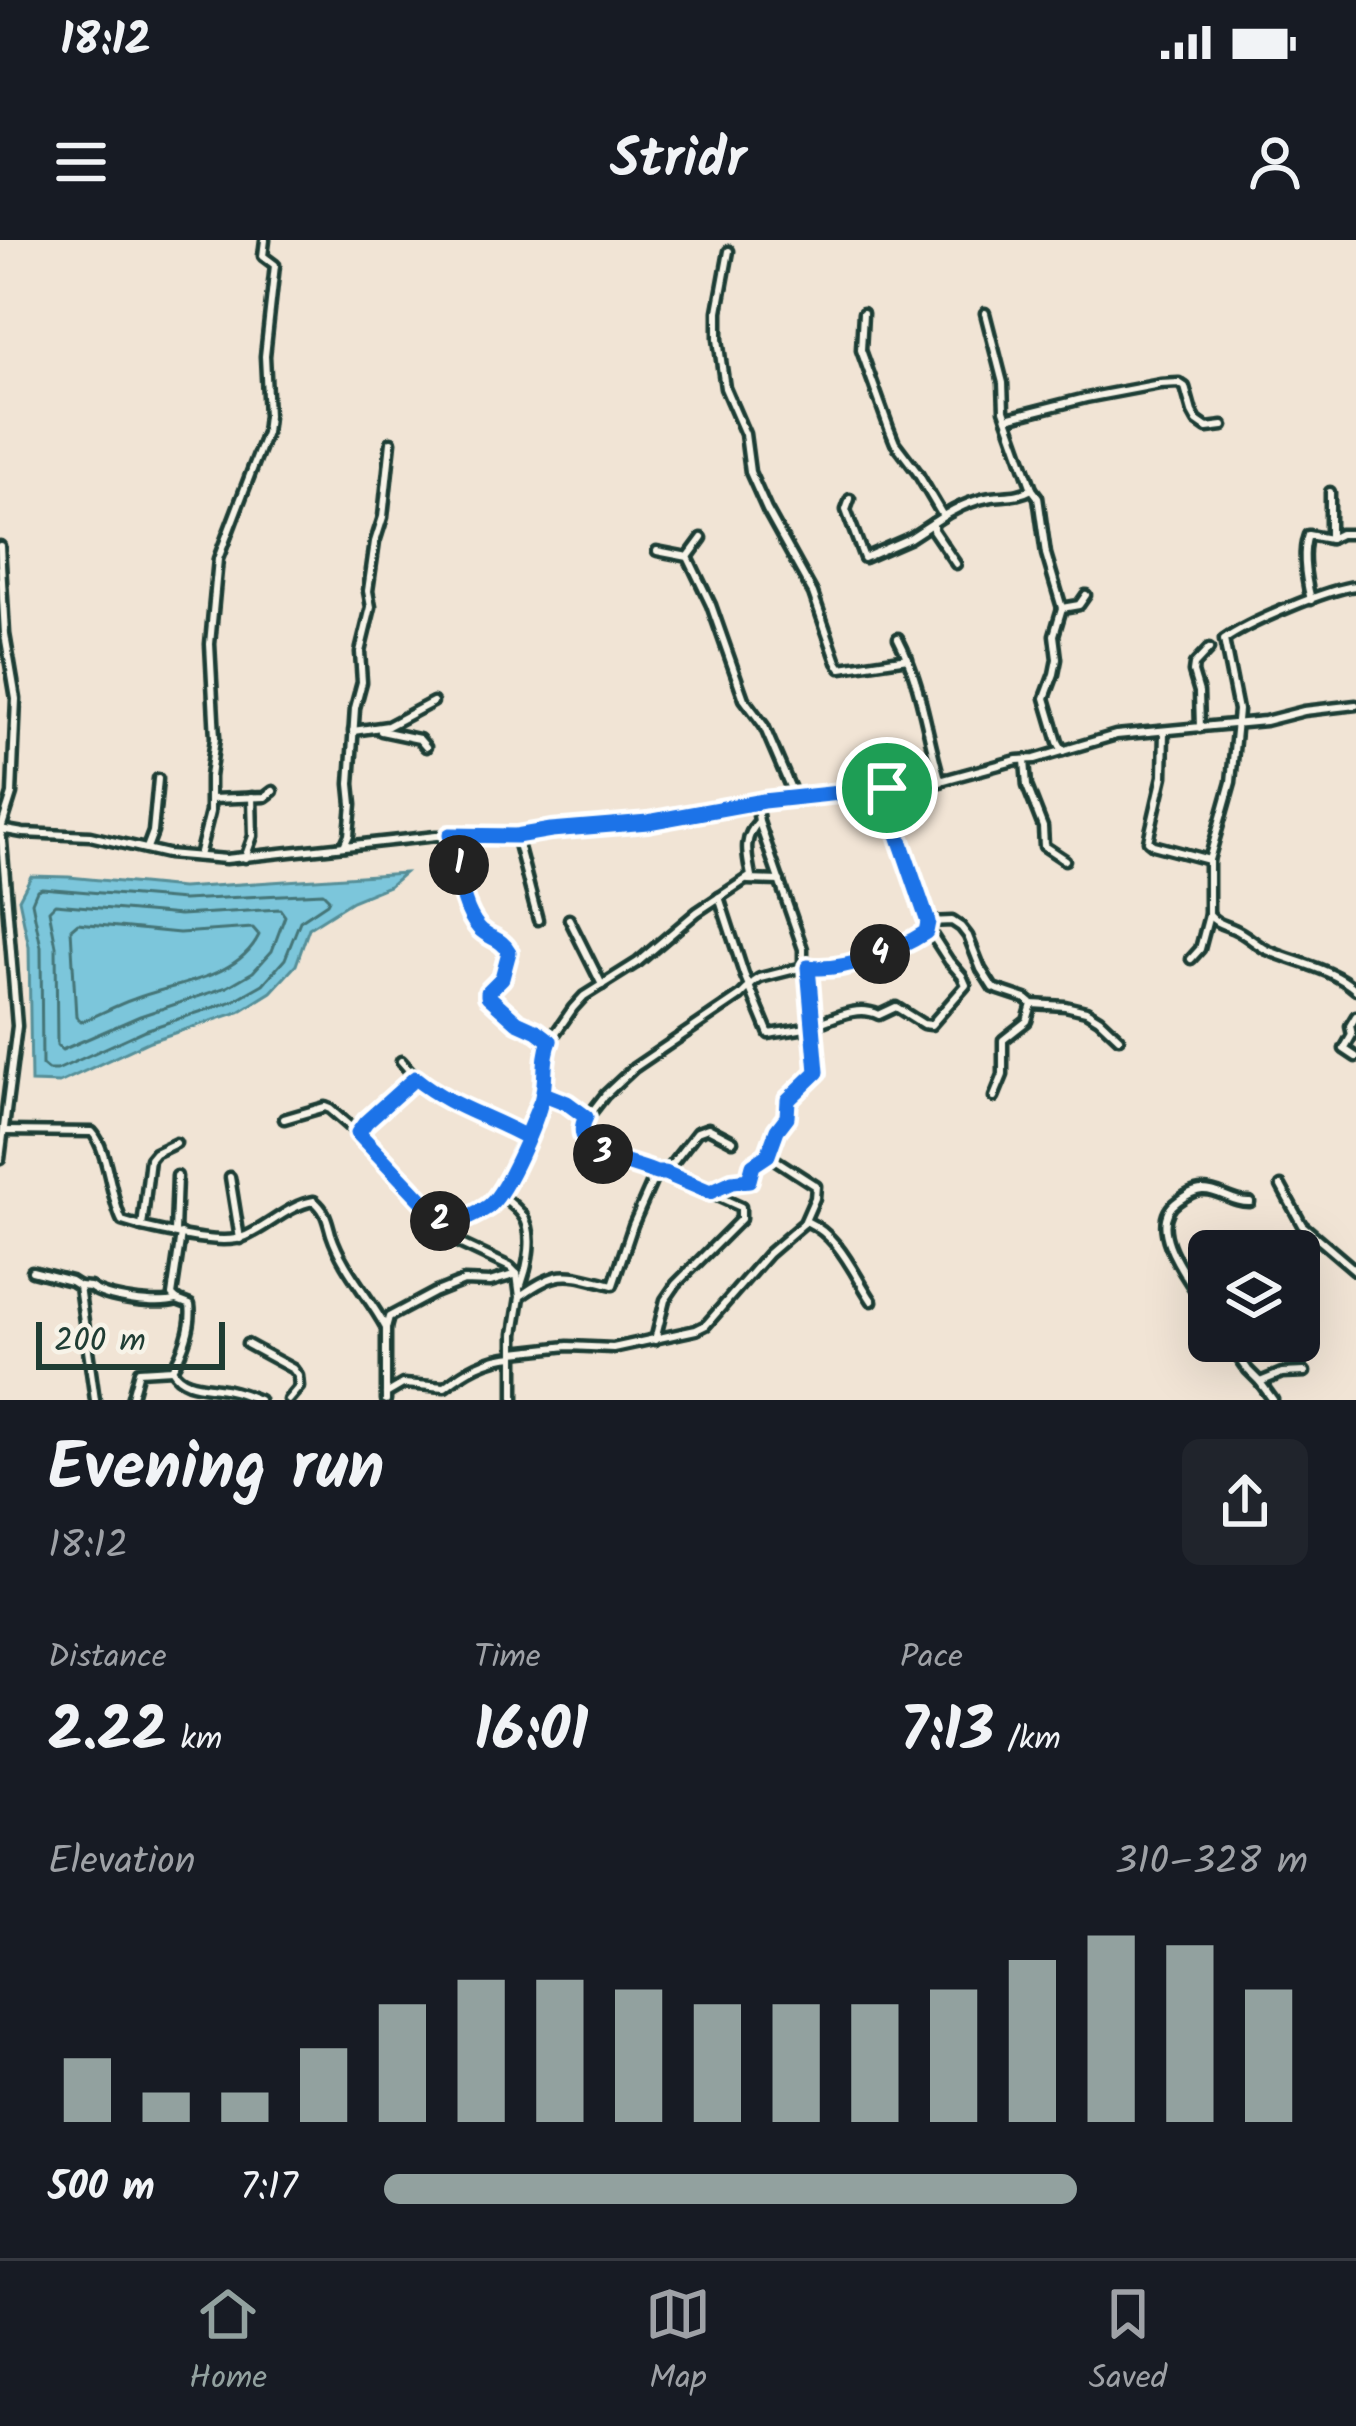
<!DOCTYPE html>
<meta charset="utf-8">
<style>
body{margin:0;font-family:Kalam,sans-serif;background:#20242c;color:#f1f3f6;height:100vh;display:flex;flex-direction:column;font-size:45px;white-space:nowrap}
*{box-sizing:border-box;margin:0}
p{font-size:39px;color:#9ea1a6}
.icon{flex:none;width:66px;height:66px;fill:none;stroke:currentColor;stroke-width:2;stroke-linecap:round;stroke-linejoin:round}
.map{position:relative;height:1160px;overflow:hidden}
.panel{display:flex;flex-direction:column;background:#171b24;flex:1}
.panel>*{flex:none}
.tools{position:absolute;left:1188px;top:990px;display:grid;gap:24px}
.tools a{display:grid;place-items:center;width:132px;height:132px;border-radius:18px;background:#171b24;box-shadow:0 12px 48px #0002;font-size:60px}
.scale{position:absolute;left:36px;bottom:30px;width:189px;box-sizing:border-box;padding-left:12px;border:6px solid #1f3d34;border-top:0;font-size:33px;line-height:42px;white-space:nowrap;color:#1f3d34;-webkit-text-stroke:9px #f7f3e8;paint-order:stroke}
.pin{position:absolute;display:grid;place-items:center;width:102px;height:102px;color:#fff;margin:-51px;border:6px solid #fff;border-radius:50%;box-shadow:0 3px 12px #0007}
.km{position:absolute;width:60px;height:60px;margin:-30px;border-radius:50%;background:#222;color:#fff;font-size:33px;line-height:60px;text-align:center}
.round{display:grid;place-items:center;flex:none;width:126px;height:126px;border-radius:18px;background:#20242c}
.overview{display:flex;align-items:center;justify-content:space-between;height:204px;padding:0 48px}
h1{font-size:66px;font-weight:600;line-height:90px}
.stats{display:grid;grid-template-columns:repeat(3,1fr);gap:18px;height:204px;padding:12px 48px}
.stats div{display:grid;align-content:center}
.stats b{font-size:60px;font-weight:600}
.stats small{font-size:33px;font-weight:400}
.stats p{font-size:33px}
.chart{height:336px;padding:24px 48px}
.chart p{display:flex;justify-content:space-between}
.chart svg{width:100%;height:216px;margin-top:12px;stroke:#92a19f;stroke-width:6}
ul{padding:0 48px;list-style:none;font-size:39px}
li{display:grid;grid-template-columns:192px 144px 1fr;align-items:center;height:90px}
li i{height:30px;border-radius:15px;background:#92a19f}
.status{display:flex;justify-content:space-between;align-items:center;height:84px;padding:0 60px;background:#171b24;direction:ltr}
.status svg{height:33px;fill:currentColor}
header{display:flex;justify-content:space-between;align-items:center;height:156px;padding:0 48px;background:#171b24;font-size:54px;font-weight:600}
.dock{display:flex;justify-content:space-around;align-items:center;height:168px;border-top:3px solid #363941;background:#171b24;font-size:33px;color:#9ea1a6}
.dock a{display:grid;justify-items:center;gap:6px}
.dock .current{color:#92a19f}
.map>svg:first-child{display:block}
.water{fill:#7bc6db;stroke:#568f98;stroke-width:3}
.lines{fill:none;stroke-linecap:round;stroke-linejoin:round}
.shore{stroke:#447477;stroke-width:3}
.street-casing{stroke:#1f3d34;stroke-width:15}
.street{stroke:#f7f3e8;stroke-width:6}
.route-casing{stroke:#fff;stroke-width:24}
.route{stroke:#1a73e8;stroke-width:15}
</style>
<div class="status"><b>18:12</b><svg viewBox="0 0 49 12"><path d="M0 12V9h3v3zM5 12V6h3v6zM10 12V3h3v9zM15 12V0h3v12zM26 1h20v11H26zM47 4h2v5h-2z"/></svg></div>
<header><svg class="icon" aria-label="menu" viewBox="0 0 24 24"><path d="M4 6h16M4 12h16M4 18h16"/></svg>Stridr<svg class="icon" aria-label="person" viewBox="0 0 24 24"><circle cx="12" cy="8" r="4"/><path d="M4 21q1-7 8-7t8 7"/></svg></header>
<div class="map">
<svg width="1356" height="1160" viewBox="0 0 1356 1160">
<rect width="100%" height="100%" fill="#f1e4d5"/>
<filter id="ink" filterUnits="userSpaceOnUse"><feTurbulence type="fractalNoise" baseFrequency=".00833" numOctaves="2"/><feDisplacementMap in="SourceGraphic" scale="24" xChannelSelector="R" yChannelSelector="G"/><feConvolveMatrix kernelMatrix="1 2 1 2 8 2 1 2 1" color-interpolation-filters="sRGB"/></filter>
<g filter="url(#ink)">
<polygon class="water" points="404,633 389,646 352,661 309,688 296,725 271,752 239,772 150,801 59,843 31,842 29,707 19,659 31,636 69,637 182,648"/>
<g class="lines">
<g class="shore">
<polygon points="42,648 183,660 323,653 329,659 327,663 300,681 285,719 263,744 233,761 145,790 57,830 48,830 42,825 41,707 32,662 37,650"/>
<polygon points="55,664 180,675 280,669 285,676 272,711 253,732 227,747 140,776 62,810 57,805 56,706 49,670"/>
<path d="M78,683L179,693L253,688L259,695C238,739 175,743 134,759C116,765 99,775 81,782L76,777L71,689Z"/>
</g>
<g class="street-casing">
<g id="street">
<polyline points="729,11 718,71 718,99 725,148 745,194 750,232 767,270 813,353 837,422 841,428 908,418"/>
<polyline points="863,73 861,110 889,188 895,203 917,232 943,276"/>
<polyline points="985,73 1003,143 1004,170 1032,249 1038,257 1046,314 1062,368 1054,395 1057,419 1054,434 1045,458 1058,502 1063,511"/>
<polyline points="1007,178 1086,158 1160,144 1179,143 1185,147 1192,172 1197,181 1207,188 1223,186"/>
<polyline points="1330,252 1330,299"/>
<polyline points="850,259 846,270 864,318 910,298 933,283"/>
<polyline points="0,306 5,394 16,459 12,554 1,589 17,786 0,919"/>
<polyline points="657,311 688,317 711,365 744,459 764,486 794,556"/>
<polyline points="688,317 702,298"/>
<path d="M956,324L933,290V283C951,270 968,261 991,257C1007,255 1018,257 1032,249"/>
<path d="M1311,360C1306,340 1301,314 1308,295L1330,299L1340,294H1356"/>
<polyline points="1062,368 1079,365 1086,355"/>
<path d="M898,398C922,444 926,493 941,542"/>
<polyline points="1200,488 1199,452 1193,432 1194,425 1209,409"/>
<polyline points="353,491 388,486 433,462"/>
<polyline points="381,491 419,499 426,507"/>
<polyline points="1164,491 1163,536 1148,601 1153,605 1209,620"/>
<polyline points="1025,520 1027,546 1043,587 1044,606 1065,620"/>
<polyline points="886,550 884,555 928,682"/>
<polyline points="211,559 265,557 273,551"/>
<polyline points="759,582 803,709 803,727"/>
<polyline points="0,589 23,593 90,596 167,614 226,619 436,596 516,596 551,590 648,582 813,553 929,544 1017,520 1035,519 1116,495 1265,481 1304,471 1356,465"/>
<path d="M450,595C463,637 455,684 504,703L509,712L501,733L502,738L488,752V756L517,782L537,791L550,801"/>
<polyline points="516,596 538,680"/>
<polyline points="344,606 349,595 352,564 350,544 355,468 362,442 360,412 371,367 368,351 375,302 383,277 391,202"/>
<polyline points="147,608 153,592 158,539"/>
<polyline points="199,616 210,572 210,537 215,498 210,404 218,319 266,193 268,176 265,116 275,25 263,16 265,0"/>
<polyline points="245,618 253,596 252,557"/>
<polyline points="748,640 780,641"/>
<path d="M719,657L744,734L769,794C782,791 798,791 811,786C833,779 856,764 879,775L896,767L923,784L931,785L966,745L962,736L949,721L929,690"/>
<path d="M1209,675C1217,684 1223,684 1234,689C1246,694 1255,704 1267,710C1296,723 1332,728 1356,750"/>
<polyline points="569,679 602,745"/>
<polyline points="928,682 952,681 961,687 968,696 981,729 993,748 1026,759 1032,764 1065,766 1086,771 1099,779 1119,798"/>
<path d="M1191,719L1200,709L1209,675V620L1231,542L1238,470L1224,400C1248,383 1327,349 1356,346"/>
<path d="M808,727L817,832L788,860L785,882L777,890L768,915L753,925L748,940L732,942L710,953L665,933L604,915L592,908L582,898L581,886L605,855L634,828L740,756L754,742L760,738L803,727C839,733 896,712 926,692L928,682"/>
<polyline points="1356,776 1350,786 1352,795 1344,809 1356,817"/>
<path d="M401,821C436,865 479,871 526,897"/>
<polyline points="543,853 567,863 587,877"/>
<polyline points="994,857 1003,835 1003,800 1027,781 1032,764"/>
<polyline points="284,879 325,867 330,869 369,903 459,1003 510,1027 517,1034 520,1057 514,1094 514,1160"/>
<path d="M4,891L92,892C108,909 110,957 122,981L142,987"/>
<polyline points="358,893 366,882 415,838"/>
<path d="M176,903L155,913L150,919L142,987C167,992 224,1007 246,996C269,986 289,965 314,961C326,971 327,980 331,994C343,1030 369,1056 386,1088"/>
<polyline points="665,933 697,892 708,888 733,901"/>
<polyline points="230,937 240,999"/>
<polyline points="1281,946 1302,985 1356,1031"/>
<path d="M500,955C508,961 517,967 523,976C535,993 528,1026 521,1045"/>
<path d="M804,983L806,981C840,997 852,1031 872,1061"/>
<path d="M447,987L484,970L500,955L543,853V821L550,801L573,768L584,756L638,722L697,672L751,636C747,614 742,599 759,581L756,562"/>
<polyline points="175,992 177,936"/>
<polyline points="32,1031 71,1041 79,1046 95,1160"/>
<path d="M79,1046L90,1047C106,1059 157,1066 177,1060"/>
<path d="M522,1055C562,1026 570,1035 613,1045L633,985L656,933"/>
<path d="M1209,1071C1193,1045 1142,986 1178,961C1185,956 1195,949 1204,950C1220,950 1233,963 1250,962"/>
<polyline points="655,1100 665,1060 676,1044 741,979 741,967 710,953"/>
<polyline points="1228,1101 1248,1130 1260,1142"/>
<polyline points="247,1104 293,1129 298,1136 299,1147 288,1160"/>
<polyline points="514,1112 568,1106 613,1108 696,1090 706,1085 768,1014 804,983 815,958 816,946 768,915"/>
<path d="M172,1129C183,1149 208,1145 229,1150C239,1152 249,1156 259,1160"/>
<path d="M386,1154L403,1144L445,1147C466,1130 487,1118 514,1116"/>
<path d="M131,1160L139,1131L172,1129C183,1112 193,1085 190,1065L177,1060L172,1055L181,994"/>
<polyline points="386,1160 386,1088 389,1077 434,1053 464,1041 490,1042 517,1034"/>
<polyline points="1273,1160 1260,1142 1282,1133 1305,1132"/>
</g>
</g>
<use href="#street" class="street"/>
</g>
</g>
<g class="lines" filter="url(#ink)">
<g class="route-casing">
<path id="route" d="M887,548L763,561L648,582L551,590L516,596L450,595C459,624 459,666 479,688C489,699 502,698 509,712L502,738L488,752V756L517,782L537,791L550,801C542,820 547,838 542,857C537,881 507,951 489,966C477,975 461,981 447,987L358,893L366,882L415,838C449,866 488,876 526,897L544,854L567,863L586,877C566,914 632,922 656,933H665L710,952L732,942L749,940L753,925L768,915L777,890L787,877L788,860L817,832L808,727C841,733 899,710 926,692L928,682L884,554L887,548"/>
</g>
<use href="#route" class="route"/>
</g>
</svg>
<div class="tools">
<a><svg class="icon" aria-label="layers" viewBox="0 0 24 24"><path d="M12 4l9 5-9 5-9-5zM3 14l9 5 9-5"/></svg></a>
</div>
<div class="scale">200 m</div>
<div class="pin" style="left:887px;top:548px;background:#1e9e55"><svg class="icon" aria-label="arrive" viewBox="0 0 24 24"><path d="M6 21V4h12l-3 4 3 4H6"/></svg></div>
<b class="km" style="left:459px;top:625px">1</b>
<b class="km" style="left:440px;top:981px">2</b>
<b class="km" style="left:603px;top:914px">3</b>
<b class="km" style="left:880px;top:714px">4</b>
</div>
<section class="panel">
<div class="overview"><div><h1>Evening run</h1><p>18:12</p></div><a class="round"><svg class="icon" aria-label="share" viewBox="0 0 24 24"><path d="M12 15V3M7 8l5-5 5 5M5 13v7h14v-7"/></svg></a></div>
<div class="stats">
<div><p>Distance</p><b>2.22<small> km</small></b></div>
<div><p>Time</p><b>16:01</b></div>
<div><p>Pace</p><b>7:13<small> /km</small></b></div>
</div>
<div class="chart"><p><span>Elevation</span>310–328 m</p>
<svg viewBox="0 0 160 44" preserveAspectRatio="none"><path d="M5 44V31M15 44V38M25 44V38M35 44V29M45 44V20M55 44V15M65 44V15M75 44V17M85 44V20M95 44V20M105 44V20M115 44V17M125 44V11M135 44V6M145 44V8M155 44V17"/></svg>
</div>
<ul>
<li><b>500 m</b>7:17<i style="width:75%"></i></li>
</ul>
</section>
<nav class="dock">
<a class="current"><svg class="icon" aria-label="home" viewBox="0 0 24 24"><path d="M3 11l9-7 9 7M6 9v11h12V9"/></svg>Home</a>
<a><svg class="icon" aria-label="map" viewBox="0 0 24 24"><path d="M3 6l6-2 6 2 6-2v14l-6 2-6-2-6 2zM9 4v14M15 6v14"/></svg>Map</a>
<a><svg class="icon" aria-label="saved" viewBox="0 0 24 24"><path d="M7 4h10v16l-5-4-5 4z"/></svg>Saved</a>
</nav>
